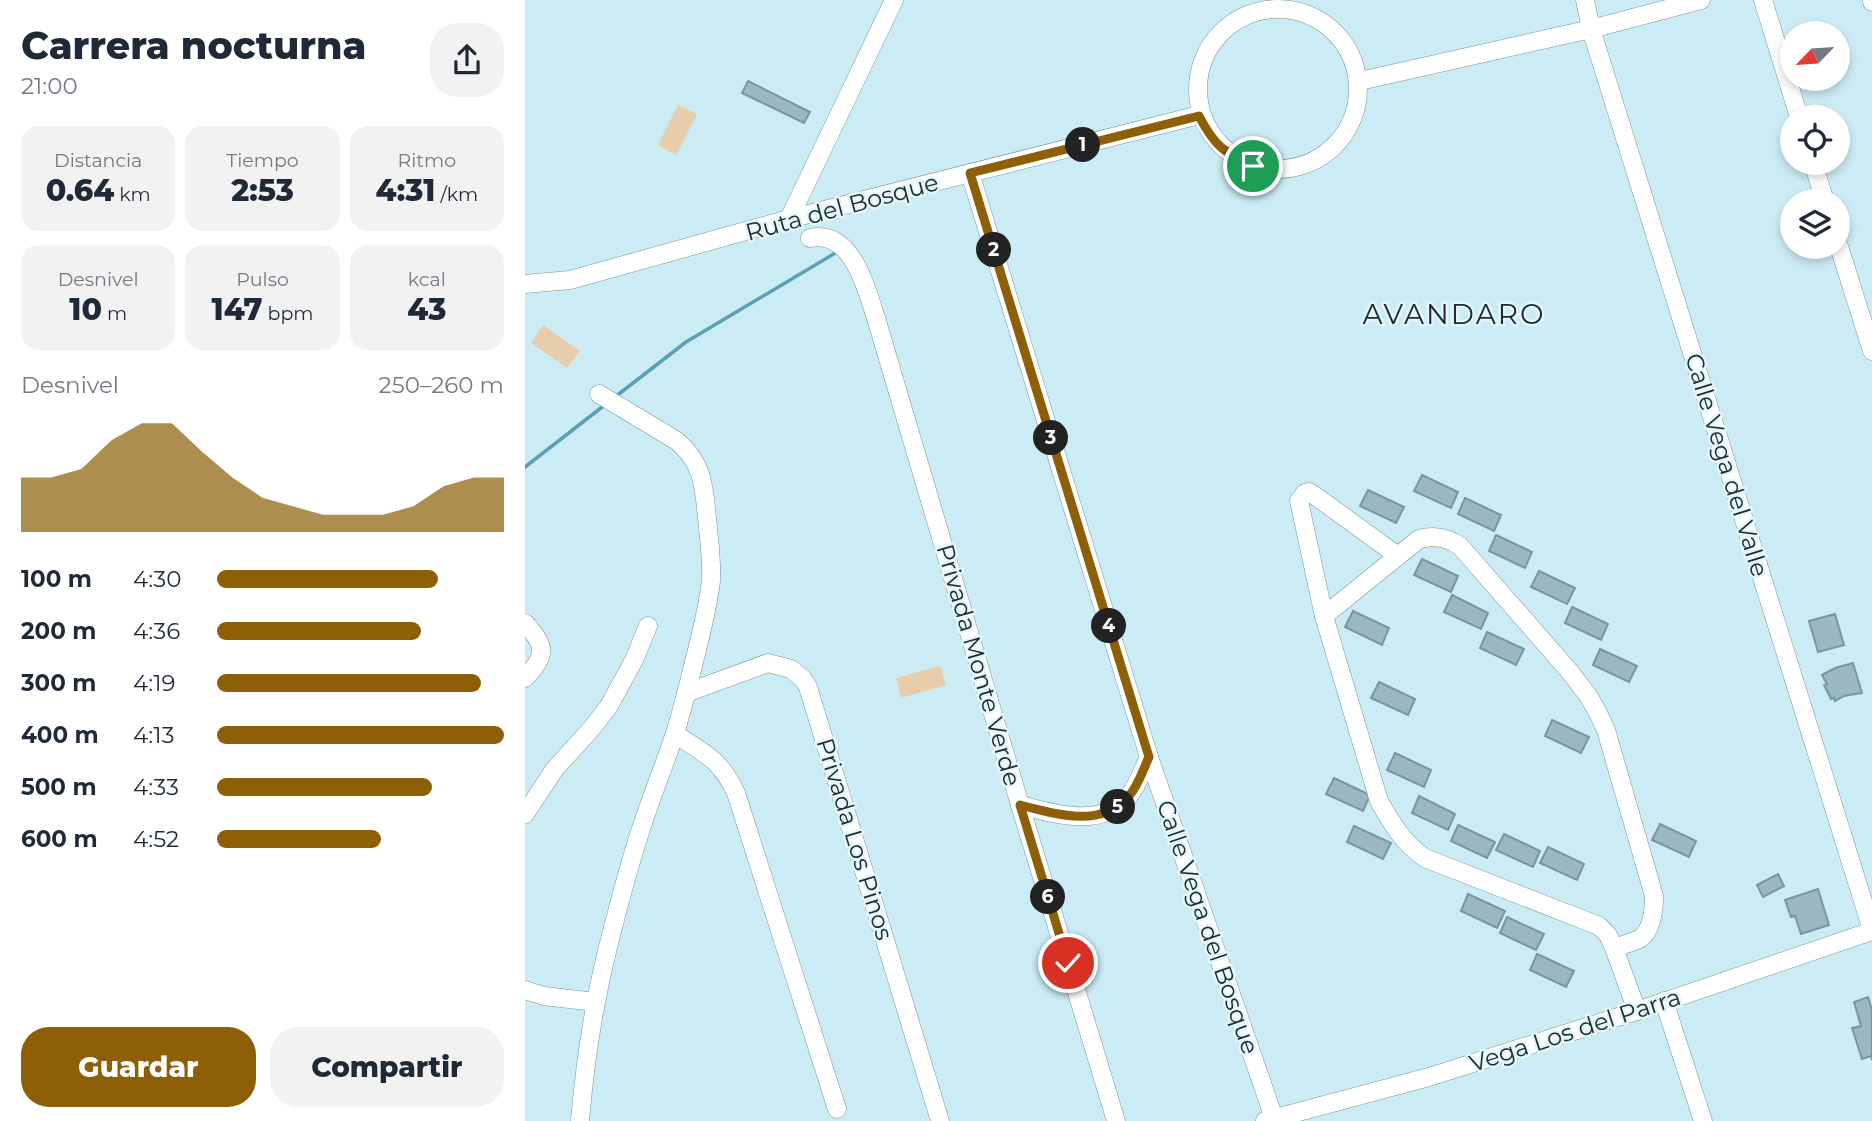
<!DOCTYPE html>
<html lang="es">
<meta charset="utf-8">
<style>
body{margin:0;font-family:Montserrat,sans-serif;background:#f2f2f3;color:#1f2937;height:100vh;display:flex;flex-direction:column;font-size:26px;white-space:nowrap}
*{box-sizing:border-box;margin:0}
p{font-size:23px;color:#747a83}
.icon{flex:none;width:38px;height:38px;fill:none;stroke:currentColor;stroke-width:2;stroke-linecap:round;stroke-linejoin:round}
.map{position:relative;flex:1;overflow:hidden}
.details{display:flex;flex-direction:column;background:#fff;width:525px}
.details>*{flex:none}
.needle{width:46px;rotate:245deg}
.tools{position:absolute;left:1255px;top:21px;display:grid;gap:14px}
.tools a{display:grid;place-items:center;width:70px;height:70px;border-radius:50%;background:#fff;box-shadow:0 4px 10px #0003;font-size:35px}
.pin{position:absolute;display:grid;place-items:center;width:60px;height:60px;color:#fff;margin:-30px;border:4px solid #fff;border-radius:50%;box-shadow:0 2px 7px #0007}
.km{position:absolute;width:35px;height:35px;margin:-18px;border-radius:50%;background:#222;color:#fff;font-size:19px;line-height:35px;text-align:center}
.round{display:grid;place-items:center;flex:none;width:74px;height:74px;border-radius:28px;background:#f2f2f3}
.headline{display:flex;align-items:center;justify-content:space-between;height:119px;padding:0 21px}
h1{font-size:38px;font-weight:800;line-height:52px}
.stats{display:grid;grid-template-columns:repeat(3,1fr);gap:10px;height:119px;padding:7px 21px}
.stats div{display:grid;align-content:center;border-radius:18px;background:#f2f2f3;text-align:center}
.stats b{font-size:30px;font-weight:800}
.stats small{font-size:19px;font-weight:400}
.stats p{font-size:19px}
.chart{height:196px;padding:14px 21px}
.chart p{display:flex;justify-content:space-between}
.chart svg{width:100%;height:126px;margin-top:7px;fill:#8d5f06;opacity:.7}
.cta{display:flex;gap:14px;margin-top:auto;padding:14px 21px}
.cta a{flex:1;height:80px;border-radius:28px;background:#8d5f06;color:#fff;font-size:28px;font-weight:800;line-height:80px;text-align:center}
.cta a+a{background:#f2f2f3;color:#1f2937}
ul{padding:0 21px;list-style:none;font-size:23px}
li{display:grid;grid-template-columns:112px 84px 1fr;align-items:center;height:52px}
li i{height:18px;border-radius:9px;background:#8d5f06}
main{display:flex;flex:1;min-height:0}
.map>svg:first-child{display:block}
.green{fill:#e7cda9}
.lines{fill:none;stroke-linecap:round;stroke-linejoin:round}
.stream{stroke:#5aa1b4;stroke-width:3.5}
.building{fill:#99b8c1;stroke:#78969e;stroke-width:2}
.minor-casing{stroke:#75939c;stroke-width:19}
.minor{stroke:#fff;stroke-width:18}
.route-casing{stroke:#fff;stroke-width:14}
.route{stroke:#8d5f06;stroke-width:9}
.labels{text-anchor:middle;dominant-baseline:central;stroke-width:5;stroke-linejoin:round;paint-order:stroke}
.street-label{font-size:24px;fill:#202c2f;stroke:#e4f7fc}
.quarter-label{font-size:28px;letter-spacing:2px;fill:#202c2f;stroke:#e4f7fc}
</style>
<main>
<section class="details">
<div class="headline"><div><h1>Carrera nocturna</h1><p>21:00</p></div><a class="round"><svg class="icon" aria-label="share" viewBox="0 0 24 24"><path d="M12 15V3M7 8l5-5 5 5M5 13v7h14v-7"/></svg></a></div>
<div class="stats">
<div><p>Distancia</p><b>0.64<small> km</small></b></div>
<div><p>Tiempo</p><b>2:53</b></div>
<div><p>Ritmo</p><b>4:31<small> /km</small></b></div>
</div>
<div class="stats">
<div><p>Desnivel</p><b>10<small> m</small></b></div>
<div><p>Pulso</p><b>147<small> bpm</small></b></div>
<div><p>kcal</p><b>43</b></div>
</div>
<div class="chart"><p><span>Desnivel</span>250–260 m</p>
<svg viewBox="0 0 160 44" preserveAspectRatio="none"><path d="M0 44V25L10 25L20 22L30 12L40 6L50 6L60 16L70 25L80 32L90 35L100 38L110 38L120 38L130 35L140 28L150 25L160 25V44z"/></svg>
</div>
<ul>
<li><b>100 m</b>4:30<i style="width:77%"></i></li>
<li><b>200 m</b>4:36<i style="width:71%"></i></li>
<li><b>300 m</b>4:19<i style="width:92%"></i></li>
<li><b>400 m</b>4:13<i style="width:100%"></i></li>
<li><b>500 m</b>4:33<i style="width:75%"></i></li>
<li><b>600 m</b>4:52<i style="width:57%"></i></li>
</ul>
<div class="cta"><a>Guardar</a><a>Compartir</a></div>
</section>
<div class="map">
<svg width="1347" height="1121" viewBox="0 0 1347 1121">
<rect width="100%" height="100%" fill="#ccecf5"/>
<g class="green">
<polygon points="153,105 172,114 151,155 133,145"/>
<polygon points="18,325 55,351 42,368 6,343"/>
<polygon points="415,666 421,685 376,698 371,678"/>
</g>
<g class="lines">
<g class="stream">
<polyline points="90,397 161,342 312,252"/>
<polyline points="0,467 81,404"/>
</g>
</g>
<g class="building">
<polygon points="223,81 285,112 279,123 217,93"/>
<polygon points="897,475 933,492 926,508 889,491"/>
<polygon points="843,490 879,507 871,523 835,506"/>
<polygon points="940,498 976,515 969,531 933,514"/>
<polygon points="971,535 1007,552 1000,568 964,551"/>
<polygon points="897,559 933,576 926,592 889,575"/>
<polygon points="1014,571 1050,588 1042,604 1006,587"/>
<polygon points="927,595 963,613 956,629 919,612"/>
<polygon points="1047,607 1083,624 1076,640 1040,623"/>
<polygon points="828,611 864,628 857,645 820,627"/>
<polygon points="1310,614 1319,645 1293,652 1284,621"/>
<polygon points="962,632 999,649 991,665 955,648"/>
<polygon points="1075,649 1112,666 1104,682 1068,665"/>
<polygon points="1328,663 1337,693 1319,696 1310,701 1309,698 1306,699 1299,685 1302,684 1297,675 1310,668"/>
<polygon points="854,682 890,699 883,715 846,698"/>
<polygon points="1027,720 1064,737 1056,753 1020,736"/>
<polygon points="870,753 906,770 899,787 862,770"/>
<polygon points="809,778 845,795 838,811 801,794"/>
<polygon points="894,796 930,814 923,830 887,813"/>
<polygon points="1135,824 1171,841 1164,857 1127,840"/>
<polygon points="933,825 970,842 962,858 926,841"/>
<polygon points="829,826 866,843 858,859 822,842"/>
<polygon points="979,834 1015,851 1008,867 971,850"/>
<polygon points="1023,847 1059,864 1052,880 1015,863"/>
<polygon points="1253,874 1259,886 1238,897 1232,885"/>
<polygon points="1293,889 1304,925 1276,934 1270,916 1266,917 1260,900"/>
<polygon points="943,894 980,911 972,928 936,911"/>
<polygon points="982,917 1019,934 1011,950 975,933"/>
<polygon points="1012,954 1049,971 1041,987 1005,970"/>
<polygon points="1343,997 1347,1010 1347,1060 1346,1056 1337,1059 1327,1028 1336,1026 1329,1002"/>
</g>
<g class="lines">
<g class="minor-casing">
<g id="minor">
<polyline points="1060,0 1066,29 1347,930"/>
<polyline points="1238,0 1274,117"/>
<polyline points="1347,0 1347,2"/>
<circle cx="753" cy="89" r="80"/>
<polyline points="835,81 1066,29 1176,0"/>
<polyline points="1288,163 1300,201"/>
<polyline points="445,173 624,757 750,1121"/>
<polyline points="264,219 369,0"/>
<path d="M285,238C327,229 341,288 351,318L495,805L591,1121"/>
<polyline points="1312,240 1347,351"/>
<polyline points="0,284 45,280 264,219 674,115"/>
<polyline points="799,616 774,501 780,493 784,492 789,495 873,556"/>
<path d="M0,623C21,646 22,655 0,678"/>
<polyline points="161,693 243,663 266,669 278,679 283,687 415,1121"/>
<path d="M150,734C179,753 196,760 211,793L312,1109"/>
<path d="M495,805C530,814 577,829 604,796C612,786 618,770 624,757"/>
<polyline points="0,814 29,770 67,728 84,706 109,660 123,626"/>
<path d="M1089,948C1097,945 1109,942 1116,938C1127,929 1129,909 1129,896L1081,730L1073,713L1064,697L1045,672L935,546C922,537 909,535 894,539L799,616L854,801C867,824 878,843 900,858L1074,926L1083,935L1089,948L1112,1011"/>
<polyline points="0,990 19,996 70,1002"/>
<polyline points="1139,1001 1178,1121"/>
<path d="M55,1121C60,1061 69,1002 84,943C94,904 104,864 117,826C127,795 139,766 149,736C158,709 164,681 171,654C177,630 183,606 186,581C187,560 184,538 182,518C179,486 178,463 152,441L74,394"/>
<polyline points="740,1121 904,1077 1112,1011 1347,931"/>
</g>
</g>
<use href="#minor" class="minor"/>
</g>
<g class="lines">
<g class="route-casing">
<path id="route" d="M543,963L495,805C530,814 577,829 604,796C613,786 618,770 624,757L445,173L674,116C689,145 698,152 728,166"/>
</g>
<use href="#route" class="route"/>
</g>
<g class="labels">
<g class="street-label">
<text transform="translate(317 207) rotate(-15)">Ruta del Bosque</text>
<text transform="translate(1202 465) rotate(73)">Calle Vega del Valle</text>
<text transform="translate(454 665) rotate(74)">Privada Monte Verde</text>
<text transform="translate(330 839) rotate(73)">Privada Los Pinos</text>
<text transform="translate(683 927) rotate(71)">Calle Vega del Bosque</text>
<text transform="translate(1050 1030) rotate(-18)">Vega Los del Parra</text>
</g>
<g class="quarter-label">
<text x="929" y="314">AVANDARO</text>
</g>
</g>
</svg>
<div class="tools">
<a><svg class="needle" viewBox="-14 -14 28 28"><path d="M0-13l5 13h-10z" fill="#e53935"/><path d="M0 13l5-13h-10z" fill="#747a83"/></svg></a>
<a><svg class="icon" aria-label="locate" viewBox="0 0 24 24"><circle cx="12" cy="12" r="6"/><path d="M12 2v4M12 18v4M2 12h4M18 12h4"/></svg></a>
<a><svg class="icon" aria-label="layers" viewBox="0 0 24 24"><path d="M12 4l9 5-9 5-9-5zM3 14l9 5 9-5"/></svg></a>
</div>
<div class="pin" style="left:728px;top:166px;background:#1e9e55"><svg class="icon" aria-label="arrive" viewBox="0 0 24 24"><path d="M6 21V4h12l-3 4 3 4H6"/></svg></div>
<div class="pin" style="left:543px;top:963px;background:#d93025"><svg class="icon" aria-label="check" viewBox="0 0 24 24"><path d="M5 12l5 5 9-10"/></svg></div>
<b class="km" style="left:558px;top:145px">1</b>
<b class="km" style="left:469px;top:250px">2</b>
<b class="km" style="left:526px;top:438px">3</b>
<b class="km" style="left:584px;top:626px">4</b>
<b class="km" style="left:593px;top:807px">5</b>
<b class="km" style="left:523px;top:897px">6</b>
</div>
</main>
